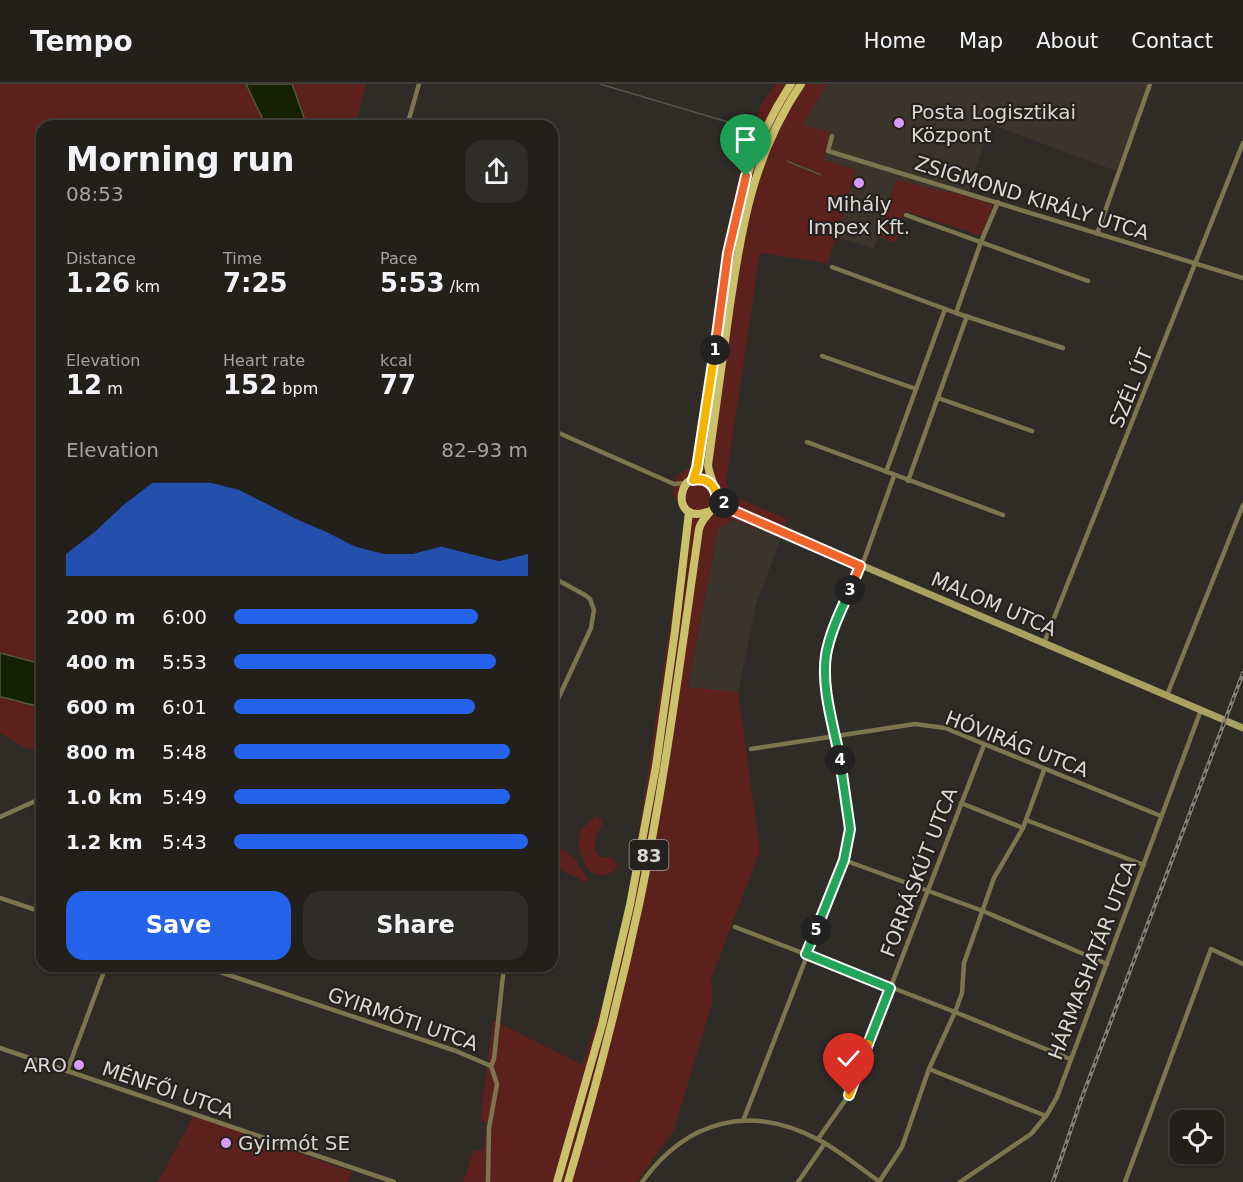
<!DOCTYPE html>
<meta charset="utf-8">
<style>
body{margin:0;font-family:"DejaVu Sans",sans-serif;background:#2f2d29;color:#f1f3f6;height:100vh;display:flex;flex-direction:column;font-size:22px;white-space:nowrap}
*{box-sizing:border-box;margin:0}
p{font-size:20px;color:#a3a3a3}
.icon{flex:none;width:33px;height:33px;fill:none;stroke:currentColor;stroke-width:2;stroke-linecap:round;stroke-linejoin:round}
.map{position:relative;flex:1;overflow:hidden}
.sheet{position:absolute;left:36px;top:36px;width:522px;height:852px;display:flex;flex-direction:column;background:#23201c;border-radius:18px;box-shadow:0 2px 4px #0004,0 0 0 2px #403e3b}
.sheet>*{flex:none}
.fabs{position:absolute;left:1170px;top:1026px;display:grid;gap:12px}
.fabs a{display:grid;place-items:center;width:54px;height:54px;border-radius:12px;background:#23201c;box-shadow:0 2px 4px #0004,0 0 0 2px #403e3b;font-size:30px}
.pin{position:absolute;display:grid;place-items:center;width:51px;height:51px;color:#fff;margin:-62px -26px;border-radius:50% 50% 50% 0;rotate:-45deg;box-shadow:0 0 6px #0007}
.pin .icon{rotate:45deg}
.km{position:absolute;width:30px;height:30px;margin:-15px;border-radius:50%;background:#222;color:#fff;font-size:16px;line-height:30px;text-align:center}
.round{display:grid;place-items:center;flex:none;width:63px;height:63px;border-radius:18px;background:#2f2d29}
.summary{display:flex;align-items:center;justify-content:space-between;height:102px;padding:0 30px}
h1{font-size:33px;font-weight:700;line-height:45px}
.stats{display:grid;grid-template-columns:repeat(3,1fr);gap:9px;height:102px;padding:6px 30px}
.stats div{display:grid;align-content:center}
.stats b{font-size:26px;font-weight:700}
.stats small{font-size:16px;font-weight:400}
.stats p{font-size:16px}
.chart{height:168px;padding:12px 30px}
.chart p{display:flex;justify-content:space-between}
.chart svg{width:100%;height:108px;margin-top:6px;fill:#2563eb;opacity:.7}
.button{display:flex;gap:12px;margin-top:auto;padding:12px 30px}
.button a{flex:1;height:69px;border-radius:18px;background:#2563eb;color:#fff;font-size:24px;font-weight:700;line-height:69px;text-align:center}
.button a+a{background:#2f2d29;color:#f1f3f6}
ul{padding:0 30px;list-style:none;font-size:20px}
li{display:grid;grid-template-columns:96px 72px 1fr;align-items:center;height:45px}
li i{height:15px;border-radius:8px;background:#2563eb}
header{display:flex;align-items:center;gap:36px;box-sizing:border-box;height:84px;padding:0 30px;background:#23201c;border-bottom:2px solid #403e3b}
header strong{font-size:28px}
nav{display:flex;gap:33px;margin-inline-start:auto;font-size:21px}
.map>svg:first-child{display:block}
.built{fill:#3b342a}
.green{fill:#5d211d}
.water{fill:#152003;stroke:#505742;stroke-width:1.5}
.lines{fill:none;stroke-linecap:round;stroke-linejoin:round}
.stream{stroke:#505742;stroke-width:1.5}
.minor{stroke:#7b764e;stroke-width:4.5}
.secondary{stroke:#a8a15f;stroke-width:7}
.primary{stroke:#cbc16b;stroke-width:8}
.rail-casing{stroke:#83807c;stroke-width:4}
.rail{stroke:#25211c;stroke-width:1.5;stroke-dasharray:4.5;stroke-linecap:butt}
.split-1-casing{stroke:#fff;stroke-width:12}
.split-2-casing{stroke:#fff;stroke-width:12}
.split-3-casing{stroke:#fff;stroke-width:12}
.split-4-casing{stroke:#fff;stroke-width:12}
.split-5-casing{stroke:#fff;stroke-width:12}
.split-6-casing{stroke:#fff;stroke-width:12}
.split-7-casing{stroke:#fff;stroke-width:12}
.split-1{stroke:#f0652b;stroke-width:8}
.split-2{stroke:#f5b400;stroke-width:8}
.split-3{stroke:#f0652b;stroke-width:8}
.split-4{stroke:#22a559;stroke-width:8}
.split-5{stroke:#22a559;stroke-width:8}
.split-6{stroke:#22a559;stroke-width:8}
.split-7{stroke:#f5b400;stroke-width:8}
.poi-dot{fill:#d59cfb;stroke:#25211c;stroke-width:2}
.labels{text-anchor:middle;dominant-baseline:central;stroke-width:4.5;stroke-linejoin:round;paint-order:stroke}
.shield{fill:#25211c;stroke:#a4a19d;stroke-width:1.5}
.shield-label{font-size:18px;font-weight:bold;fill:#dad8d4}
.poi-label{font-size:20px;fill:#dad8d4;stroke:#25211c;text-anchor:start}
.street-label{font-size:20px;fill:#dad8d4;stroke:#25211c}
</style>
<header>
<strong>Tempo</strong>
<nav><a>Home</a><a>Map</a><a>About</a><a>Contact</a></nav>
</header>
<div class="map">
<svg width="1243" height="1098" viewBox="0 0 1243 1098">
<rect width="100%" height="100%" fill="#2f2b26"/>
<g class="built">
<polygon points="827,0 1148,0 1116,87 990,40 967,112 896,97 874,165 836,153 856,86 824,76 802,41"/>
<polygon points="734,436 781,454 756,521 738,608 688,604 718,445"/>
</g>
<g class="green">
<polygon points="0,0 246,0 266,42 42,42 42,580 0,569"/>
<polygon points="292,0 367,0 354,42 307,42"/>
<polygon points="776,0 827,0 803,41 830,48 824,76 856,86 828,179 760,169 726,397 731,411 787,435 781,454 734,436 718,445 688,603 738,608 760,767 711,895 713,916 674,1046 637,1098 463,1098 473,1067 484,1067 486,1038 480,1037 493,936 582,981 606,909 628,821 687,428 673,411 676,391 697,380 713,244 729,138 744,68 761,21"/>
<polygon points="896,96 967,112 993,121 982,152 905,127 895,159 878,152"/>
<path d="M0,613C15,615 29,622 42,622V667L27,665L0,649Z"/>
<polygon points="596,731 601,735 603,740 597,750 594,763 600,773 611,773 615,777 617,783 613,788 601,792 590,788 583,776 578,760 581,746"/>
<polygon points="552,758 573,773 589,796 586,798 552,782"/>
<polygon points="194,1031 352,1088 348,1098 158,1098"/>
</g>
<g class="water">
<polygon points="246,0 292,0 307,42 266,42"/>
<path d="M0,569L42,580V622C29,622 15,615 0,613Z"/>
</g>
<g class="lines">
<g class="stream">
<polyline points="600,0 748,44 756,54"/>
<polyline points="787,77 821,91"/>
</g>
<g class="minor">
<polyline points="407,42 419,0"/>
<polyline points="832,52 828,67 1243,194"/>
<polyline points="906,131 1088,197"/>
<polyline points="1097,150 1150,0"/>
<polyline points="832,183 956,229 1063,264"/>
<polyline points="956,229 981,158 998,118"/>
<polyline points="822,272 916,305"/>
<polyline points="938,314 1032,347"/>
<polyline points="552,346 674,400 687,399"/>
<polyline points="807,358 1003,431"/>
<polyline points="886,388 945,225"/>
<polyline points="908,397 967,232"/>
<polyline points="552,493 585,511 590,515 594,526 591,544 552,628"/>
<polyline points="1044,559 1243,59"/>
<polyline points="1167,611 1243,421"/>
<polyline points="751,665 915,640 945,644 1161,732"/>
<polyline points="961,719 1023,744"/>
<polyline points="0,733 42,714"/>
<polyline points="1026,736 1144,781"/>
<polyline points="844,776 983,827 1107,880"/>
<polyline points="0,814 42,828"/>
<polyline points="735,843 955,928 1070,975"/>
<polyline points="202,882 456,967 491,982"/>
<polyline points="0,964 394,1098"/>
<polyline points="929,985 1046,1032"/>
<polyline points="67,987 106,882"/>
<polyline points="743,1037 844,776 850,745 849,726 828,613 825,583 827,569 834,544 864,476 894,392"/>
<polyline points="818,1055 849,1011 984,661"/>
<polyline points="488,1098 489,1044 497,1000 491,982 494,975 504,882"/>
<path d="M642,1098C687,1036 750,1019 819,1056C840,1067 860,1084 880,1098"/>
<polyline points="798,1098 825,1059"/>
<polyline points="879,1098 902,1063 929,985 955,928 962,909 964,879 994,794 1023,744 1044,686"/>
<polyline points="960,1098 1031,1050 1046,1032 1057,1013 1201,626"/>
<polyline points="1125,1098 1211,865 1243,880"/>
</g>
<polyline class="secondary" points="712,425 732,426 1243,644"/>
<g class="primary">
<path d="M693,396L697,384C705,334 712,284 719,234C732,147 741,76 791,0"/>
<path d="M707,428C667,442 679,374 712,400"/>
<polyline points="557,1098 602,941 630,821 656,682 675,547 689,428"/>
<path d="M568,1098C595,1007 619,914 639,821C665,697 681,571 699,445C702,434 711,429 715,420C720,409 709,393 708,381C715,330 722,279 729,228C741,144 753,71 801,0"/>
</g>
<g class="rail-casing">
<polyline id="rail" points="1053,1098 1081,1016 1243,589"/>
</g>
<use href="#rail" class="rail"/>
</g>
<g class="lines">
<g class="split-1-casing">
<polyline id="split-1" points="715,266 728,169 746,92"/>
</g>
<g class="split-2-casing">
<path id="split-2" d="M715,266L697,384L693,396C706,393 715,400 717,414L724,419"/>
</g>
<g class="split-3-casing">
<polyline id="split-3" points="724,419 732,426 860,482 850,506"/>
</g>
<g class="split-4-casing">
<path id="split-4" d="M840,676C834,643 821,605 826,571C830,548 841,526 850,506"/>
</g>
<g class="split-5-casing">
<polyline id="split-5" points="816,846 844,776 850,745 840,676"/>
</g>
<g class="split-6-casing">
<polyline id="split-6" points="816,846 806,870 890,904 868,960"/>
</g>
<g class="split-7-casing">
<polyline id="split-7" points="849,1011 868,960"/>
</g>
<use href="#split-1" class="split-1"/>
<use href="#split-2" class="split-2"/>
<use href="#split-3" class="split-3"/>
<use href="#split-4" class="split-4"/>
<use href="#split-5" class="split-5"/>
<use href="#split-6" class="split-6"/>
<use href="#split-7" class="split-7"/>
</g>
<g class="poi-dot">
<circle cx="899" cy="39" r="6"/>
<circle cx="859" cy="99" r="6"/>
<circle cx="79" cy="981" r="6"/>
<circle cx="226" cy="1059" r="6"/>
</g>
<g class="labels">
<rect class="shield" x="629.5" y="756" width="39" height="30" rx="4.5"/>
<g class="shield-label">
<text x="649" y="771">83</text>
</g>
<g class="poi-label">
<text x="911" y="28">Posta Logisztikai<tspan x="911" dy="23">Központ</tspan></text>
<text x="859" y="120" text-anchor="middle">Mihály<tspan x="859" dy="23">Impex Kft.</tspan></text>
<text x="67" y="981" text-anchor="end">ARO</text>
<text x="238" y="1059">Gyirmót SE</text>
</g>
<g class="street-label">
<text transform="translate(1032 114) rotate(17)">ZSIGMOND KIRÁLY UTCA</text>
<text transform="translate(1131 304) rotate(-68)">SZÉL ÚT</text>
<text transform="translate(994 520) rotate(23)">MALOM UTCA</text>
<text transform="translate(1017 660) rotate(21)">HÓVIRÁG UTCA</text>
<text transform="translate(919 788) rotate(-69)">FORRÁSKÚT UTCA</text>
<text transform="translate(1092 876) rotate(-69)">HÁRMASHATÁR UTCA</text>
<text transform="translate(403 935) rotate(19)">GYIRMÓTI UTCA</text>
<text transform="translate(168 1006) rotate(19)">MÉNFŐI UTCA</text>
</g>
</g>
</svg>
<div class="fabs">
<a><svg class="icon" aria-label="locate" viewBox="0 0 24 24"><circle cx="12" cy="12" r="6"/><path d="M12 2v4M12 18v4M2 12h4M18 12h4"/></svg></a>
</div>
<div class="pin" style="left:746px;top:92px;background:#1e9e55"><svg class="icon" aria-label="arrive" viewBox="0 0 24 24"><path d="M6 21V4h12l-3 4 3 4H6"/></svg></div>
<div class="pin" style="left:849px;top:1011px;background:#d93025"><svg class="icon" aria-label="check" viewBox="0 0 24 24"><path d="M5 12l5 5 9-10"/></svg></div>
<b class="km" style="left:715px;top:266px">1</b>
<b class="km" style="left:724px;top:419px">2</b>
<b class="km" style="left:850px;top:506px">3</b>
<b class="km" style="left:840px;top:676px">4</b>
<b class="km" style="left:816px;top:846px">5</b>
<section class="sheet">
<div class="summary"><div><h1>Morning run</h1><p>08:53</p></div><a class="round"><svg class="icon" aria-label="share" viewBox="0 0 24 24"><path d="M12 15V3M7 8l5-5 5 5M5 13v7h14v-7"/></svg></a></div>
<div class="stats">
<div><p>Distance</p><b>1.26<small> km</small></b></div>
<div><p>Time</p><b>7:25</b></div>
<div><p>Pace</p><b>5:53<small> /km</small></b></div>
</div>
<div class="stats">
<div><p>Elevation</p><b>12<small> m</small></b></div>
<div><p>Heart rate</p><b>152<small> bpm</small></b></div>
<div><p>kcal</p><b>77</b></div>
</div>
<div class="chart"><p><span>Elevation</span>82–93 m</p>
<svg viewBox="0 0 160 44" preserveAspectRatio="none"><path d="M0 44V35L10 26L20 15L30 6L40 6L50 6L60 9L70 15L80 21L90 26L100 32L110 35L120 35L130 32L140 35L150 38L160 35V44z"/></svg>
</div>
<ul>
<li><b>200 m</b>6:00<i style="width:83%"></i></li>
<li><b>400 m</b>5:53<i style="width:89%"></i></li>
<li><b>600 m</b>6:01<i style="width:82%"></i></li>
<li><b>800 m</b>5:48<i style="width:94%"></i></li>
<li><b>1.0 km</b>5:49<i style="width:94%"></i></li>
<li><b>1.2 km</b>5:43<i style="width:100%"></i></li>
</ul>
<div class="button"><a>Save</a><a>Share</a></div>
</section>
</div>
